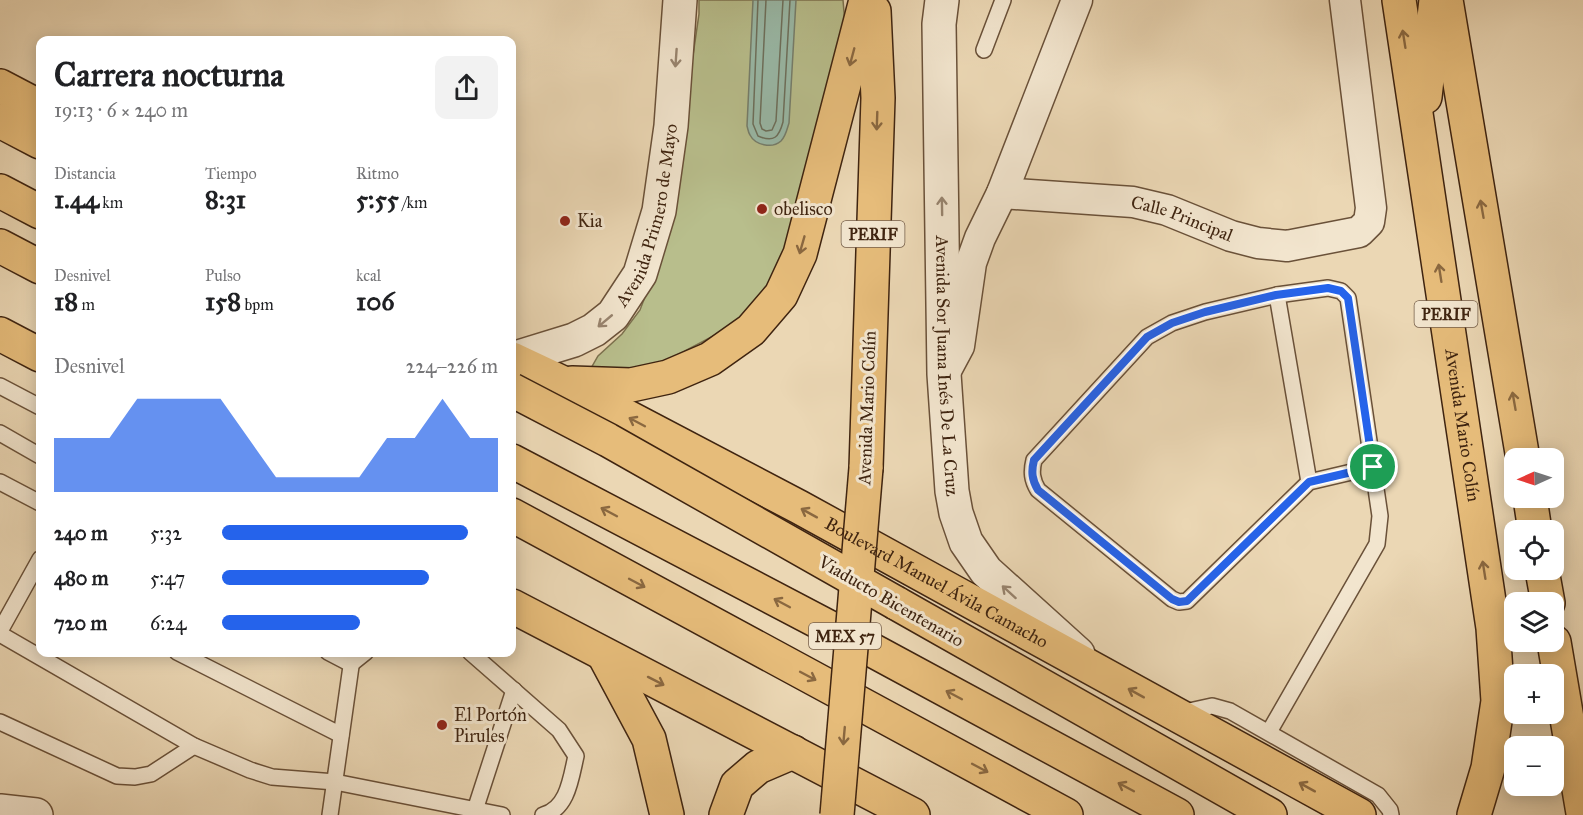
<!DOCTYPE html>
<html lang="es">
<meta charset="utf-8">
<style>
body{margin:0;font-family:"IM FELL Great Primer",serif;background:#f2f2f2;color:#202124;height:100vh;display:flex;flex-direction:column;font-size:22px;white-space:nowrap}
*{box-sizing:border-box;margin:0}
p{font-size:20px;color:#757577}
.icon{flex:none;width:33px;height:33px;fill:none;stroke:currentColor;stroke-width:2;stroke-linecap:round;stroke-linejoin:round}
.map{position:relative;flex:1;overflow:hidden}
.side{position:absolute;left:36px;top:36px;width:480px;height:621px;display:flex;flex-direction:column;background:#fff;border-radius:12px;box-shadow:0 3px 15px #0003}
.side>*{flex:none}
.needle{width:39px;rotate:267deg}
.tools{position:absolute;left:1504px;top:448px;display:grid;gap:12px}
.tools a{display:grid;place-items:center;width:60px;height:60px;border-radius:12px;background:#fff;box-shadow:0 3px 15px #0003;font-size:30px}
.pin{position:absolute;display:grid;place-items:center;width:51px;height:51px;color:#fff;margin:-26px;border:3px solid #fff;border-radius:50%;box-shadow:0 2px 6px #0007}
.round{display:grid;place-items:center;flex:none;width:63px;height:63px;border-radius:12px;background:#f2f2f2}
.head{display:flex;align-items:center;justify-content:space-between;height:102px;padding:0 18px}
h1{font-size:33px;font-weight:700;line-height:45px}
.figures{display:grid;grid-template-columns:repeat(3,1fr);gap:9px;height:102px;padding:6px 18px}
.figures div{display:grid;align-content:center}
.figures b{font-size:26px;font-weight:700}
.figures small{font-size:16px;font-weight:400}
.figures p{font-size:16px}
.chart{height:168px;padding:12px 18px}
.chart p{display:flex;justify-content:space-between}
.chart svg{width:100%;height:108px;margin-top:6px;fill:#2563eb;opacity:.7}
ul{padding:0 18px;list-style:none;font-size:20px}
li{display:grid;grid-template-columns:96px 72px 1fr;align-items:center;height:45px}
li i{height:15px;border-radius:8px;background:#2563eb}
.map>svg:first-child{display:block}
.green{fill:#b8be8c;stroke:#7c714e;stroke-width:1.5}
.water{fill:#99baa9;stroke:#757e6c;stroke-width:1.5}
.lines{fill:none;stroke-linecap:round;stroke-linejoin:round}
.shore{stroke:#6c6f5c;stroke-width:1.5}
.service-casing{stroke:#6a5139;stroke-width:18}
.minor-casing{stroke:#6a5139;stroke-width:33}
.tertiary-casing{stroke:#6a5139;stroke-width:36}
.primary-casing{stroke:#3f2410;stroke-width:36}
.trunk-casing{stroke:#3f2410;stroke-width:36}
.motorway-casing{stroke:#3f2410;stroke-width:36}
.service{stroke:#f2e5ce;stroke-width:15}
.minor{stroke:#f2e5ce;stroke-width:30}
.tertiary{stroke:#f2e5ce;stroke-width:33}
.primary{stroke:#e6bc7a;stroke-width:33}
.trunk{stroke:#e6bc7a;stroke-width:33}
.motorway{stroke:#e6bc7a;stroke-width:33}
.primary-bridge-casing{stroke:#3f2410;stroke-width:36;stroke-linecap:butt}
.motorway-bridge-casing{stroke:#3f2410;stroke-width:36;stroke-linecap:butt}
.primary-bridge{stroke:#e6bc7a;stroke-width:33}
.motorway-bridge{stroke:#e6bc7a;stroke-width:33}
.oneway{stroke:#8a6840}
.oneway2{stroke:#98846f}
.route-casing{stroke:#fff;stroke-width:12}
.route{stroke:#2563eb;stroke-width:8}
.poi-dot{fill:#8f2418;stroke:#f2e5ce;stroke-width:2}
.labels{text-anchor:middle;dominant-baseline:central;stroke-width:6;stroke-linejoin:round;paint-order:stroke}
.shield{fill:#f2e5ce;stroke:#755e49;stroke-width:1.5}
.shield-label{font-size:16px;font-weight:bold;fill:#3f2410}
.poi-label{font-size:18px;fill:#3f2410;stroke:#f2e5ce;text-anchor:start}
.street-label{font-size:18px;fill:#3f2410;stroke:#f2e5ce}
</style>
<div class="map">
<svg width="1583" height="815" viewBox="0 0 1583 815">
<rect width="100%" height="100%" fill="#ebd7b4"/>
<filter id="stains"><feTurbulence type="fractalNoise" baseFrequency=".00333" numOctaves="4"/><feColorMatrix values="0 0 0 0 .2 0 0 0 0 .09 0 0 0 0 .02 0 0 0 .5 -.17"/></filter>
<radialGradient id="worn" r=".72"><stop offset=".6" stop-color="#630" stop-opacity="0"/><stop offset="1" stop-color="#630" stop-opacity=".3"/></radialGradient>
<polygon class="green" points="699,0 843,0 845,24 787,252 768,289 738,323 664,362 586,377 598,356 622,334 640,310 666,242 699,14"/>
<path class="water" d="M753,0H796L789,123C787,129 786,136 781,141C772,149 755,145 750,135C748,132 748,129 747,126Z"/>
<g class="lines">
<g class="shore">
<path d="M758,0L753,124L758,136C774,143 779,137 783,122L790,0"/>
<polyline points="766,0 760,123 762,129 766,131 772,130 776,121 783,0"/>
</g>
<g class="service-casing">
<g id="service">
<polyline points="984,50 1003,0"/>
<polyline points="1277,295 1309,482"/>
<polyline points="0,386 40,407"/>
<polyline points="0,433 40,456"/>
<polyline points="0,482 40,503"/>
<polyline points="0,631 40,559"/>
<polyline points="0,634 194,746 250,770 272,777 335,782 502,815"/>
<polyline points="177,652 341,735"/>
<polyline points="328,652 351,664 366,652"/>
<path d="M470,652L559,730L576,756C571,777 568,809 543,815"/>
<polyline points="1180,713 1212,706 1230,711 1378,795 1390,810 1391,815"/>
<polyline points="0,722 117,776 135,777 151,774 194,746"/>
<path d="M1269,732L1377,544L1380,516L1348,298L1341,291L1328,288L1277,295L1205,312L1172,323L1147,337L1034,460C1031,472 1032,480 1038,490L1172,599L1179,602L1187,601L1309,482L1373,467"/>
<polyline points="475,810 514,690"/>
<polyline points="330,815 353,652"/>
</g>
</g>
<g class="minor-casing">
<g id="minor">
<path id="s1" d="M1002,193L1133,202L1167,210L1231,236L1258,243L1287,246L1359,232L1369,222L1371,208L1345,0"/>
<polyline points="944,374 959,346 971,263 980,238 1002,193 1077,0"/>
</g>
</g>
<g class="tertiary-casing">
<g id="tertiary">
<path id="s2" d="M942,0L939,24L944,374L952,491L956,513L966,542L986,571L1078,654"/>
<path id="s3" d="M512,359L574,340L594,330L613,315L640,274L659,211L671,126L680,0"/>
<polyline points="0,811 36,815"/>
</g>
</g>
<g class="primary-casing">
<g id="primary">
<path id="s4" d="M1399,0L1493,628L1498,701L1488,768L1474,815"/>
<polyline points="1446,0 1523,459"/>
<polyline points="0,86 40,107"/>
<polyline points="1425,97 1436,0"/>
<polyline points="0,334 40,355"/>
<path id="s5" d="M512,359L563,383L799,507L1359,815"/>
<polyline points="572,383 631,385 668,377 710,359 751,330 781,295 800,254 866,0"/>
<polyline points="866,468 878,98 874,11"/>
<polyline points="1530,498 1535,531"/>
<polyline points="1542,570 1548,603"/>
<polyline points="512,606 913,815"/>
<polyline points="1554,642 1583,813"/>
<polyline points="604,655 649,739 667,815"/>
<polyline points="726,815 737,785 758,767 793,752"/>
</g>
</g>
<g class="trunk-casing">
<g id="trunk">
<polyline points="0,191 40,212"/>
<polyline points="0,246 40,267"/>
<polyline points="512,461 859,643 1177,815"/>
<polyline points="512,515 1066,815"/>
</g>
</g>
<g class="motorway-casing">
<g id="motorway">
<polyline points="0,121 40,142"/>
<polyline points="896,603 1270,815"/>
</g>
</g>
<use href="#service" class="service"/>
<use href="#minor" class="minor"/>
<use href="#tertiary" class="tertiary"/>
<use href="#primary" class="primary"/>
<use href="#trunk" class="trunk"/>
<use href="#motorway" class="motorway"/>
<g class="primary-bridge-casing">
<polyline id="primary-bridge" points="837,815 866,468"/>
</g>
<g class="motorway-bridge-casing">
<polyline id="motorway-bridge" points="512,390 608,440 896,603"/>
</g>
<use href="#primary-bridge" class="primary-bridge"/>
<use href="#motorway-bridge" class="motorway-bridge"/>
</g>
<defs><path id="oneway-shaft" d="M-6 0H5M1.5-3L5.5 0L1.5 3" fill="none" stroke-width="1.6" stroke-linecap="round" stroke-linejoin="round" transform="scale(1.5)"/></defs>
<g class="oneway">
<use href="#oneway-shaft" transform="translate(1404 39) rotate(-99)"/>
<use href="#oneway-shaft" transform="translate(852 57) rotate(105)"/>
<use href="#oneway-shaft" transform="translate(877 121) rotate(92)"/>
<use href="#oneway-shaft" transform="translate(1482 209) rotate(-100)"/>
<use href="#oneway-shaft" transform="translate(802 245) rotate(106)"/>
<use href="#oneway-shaft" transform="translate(1440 273) rotate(-99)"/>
<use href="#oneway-shaft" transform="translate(1514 401) rotate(-100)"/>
<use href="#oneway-shaft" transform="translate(637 422) rotate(-152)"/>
<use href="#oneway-shaft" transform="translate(609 512) rotate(-152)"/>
<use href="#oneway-shaft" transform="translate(809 513) rotate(-151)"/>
<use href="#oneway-shaft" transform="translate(1484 570) rotate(-99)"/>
<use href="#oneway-shaft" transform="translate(637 583) rotate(28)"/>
<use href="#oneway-shaft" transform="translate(782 603) rotate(-152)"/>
<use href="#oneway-shaft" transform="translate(808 676) rotate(28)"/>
<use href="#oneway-shaft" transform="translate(656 681) rotate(27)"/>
<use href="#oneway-shaft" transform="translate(1136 693) rotate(-151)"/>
<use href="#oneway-shaft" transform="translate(954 695) rotate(-152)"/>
<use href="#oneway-shaft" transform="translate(844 736) rotate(95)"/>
<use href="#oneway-shaft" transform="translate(980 768) rotate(28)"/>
<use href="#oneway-shaft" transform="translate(1126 787) rotate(-152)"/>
<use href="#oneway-shaft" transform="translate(1307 787) rotate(-151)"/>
</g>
<g class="oneway2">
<use href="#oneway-shaft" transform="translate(676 58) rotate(94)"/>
<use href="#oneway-shaft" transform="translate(942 206) rotate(-91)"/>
<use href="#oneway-shaft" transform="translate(605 321) rotate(140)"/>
<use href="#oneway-shaft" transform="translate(1009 592) rotate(-138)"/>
</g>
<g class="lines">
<g class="route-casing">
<path id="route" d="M1328,288L1341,291L1348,298L1373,467L1309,482L1187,601L1179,602L1172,599L1038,490C1032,480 1031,472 1034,460L1147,337L1172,323L1205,312L1276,295Z"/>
</g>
<use href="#route" class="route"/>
</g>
<g class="poi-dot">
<circle cx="762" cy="209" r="6"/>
<circle cx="565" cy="221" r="6"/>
<circle cx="442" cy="725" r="6"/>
</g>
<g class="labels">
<g class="shield">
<rect x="841.5" y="221" width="63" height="26" rx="4.5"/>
<rect x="1414.5" y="301" width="63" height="26" rx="4.5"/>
<rect x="809" y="623" width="72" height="26" rx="4.5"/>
</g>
<g class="shield-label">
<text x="873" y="234">PERIF</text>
<text x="1446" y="314">PERIF</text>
<text x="845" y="636">MEX 57</text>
</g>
<g class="poi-label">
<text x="774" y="209">obelisco</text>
<text x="577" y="221">Kia</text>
<text x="454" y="715">El Portón<tspan x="454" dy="21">Pirules</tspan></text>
</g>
<g class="street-label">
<text stroke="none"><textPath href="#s3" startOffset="219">Avenida Primero de Mayo</textPath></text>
<text stroke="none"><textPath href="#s1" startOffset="183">Calle Principal</textPath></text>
<text stroke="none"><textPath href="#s2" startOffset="366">Avenida Sor Juana Inés De La Cruz</textPath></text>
<text transform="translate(867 408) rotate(-88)">Avenida Mario Colín</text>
<text stroke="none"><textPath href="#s4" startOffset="430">Avenida Mario Colín</textPath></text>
<text stroke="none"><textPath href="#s5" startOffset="480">Boulevard Manuel Ávila Camacho</textPath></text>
<text transform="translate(891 601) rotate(30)">Viaducto Bicentenario</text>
</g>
</g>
<rect width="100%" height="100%" filter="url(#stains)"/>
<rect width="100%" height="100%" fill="url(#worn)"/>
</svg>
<div class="tools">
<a><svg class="needle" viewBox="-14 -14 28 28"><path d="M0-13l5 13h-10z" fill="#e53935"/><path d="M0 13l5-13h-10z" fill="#757577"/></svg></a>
<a><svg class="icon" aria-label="locate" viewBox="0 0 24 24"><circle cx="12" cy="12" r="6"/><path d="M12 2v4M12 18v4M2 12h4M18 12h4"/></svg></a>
<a><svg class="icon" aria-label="layers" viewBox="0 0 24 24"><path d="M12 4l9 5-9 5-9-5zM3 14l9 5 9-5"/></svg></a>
<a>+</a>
<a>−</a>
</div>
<div class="pin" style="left:1373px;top:467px;background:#1e9e55"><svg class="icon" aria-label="arrive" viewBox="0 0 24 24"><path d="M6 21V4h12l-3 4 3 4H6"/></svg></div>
<section class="side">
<div class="head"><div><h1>Carrera nocturna</h1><p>19:13 · 6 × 240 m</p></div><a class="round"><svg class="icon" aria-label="share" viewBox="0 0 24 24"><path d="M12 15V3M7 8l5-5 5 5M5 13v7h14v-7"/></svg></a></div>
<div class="figures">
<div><p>Distancia</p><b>1.44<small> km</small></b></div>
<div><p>Tiempo</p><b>8:31</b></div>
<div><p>Ritmo</p><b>5:55<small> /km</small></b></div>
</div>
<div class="figures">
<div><p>Desnivel</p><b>18<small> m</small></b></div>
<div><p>Pulso</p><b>158<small> bpm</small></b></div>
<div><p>kcal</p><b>106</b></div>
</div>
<div class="chart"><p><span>Desnivel</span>224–226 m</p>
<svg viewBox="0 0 160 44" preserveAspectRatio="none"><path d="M0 44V22L10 22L20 22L30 6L40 6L50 6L60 6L70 22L80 38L90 38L100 38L110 38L120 22L130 22L140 6L150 22L160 22V44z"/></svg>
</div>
<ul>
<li><b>240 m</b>5:32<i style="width:89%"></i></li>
<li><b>480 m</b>5:47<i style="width:75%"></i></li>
<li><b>720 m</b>6:24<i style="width:50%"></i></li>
</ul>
</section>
</div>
